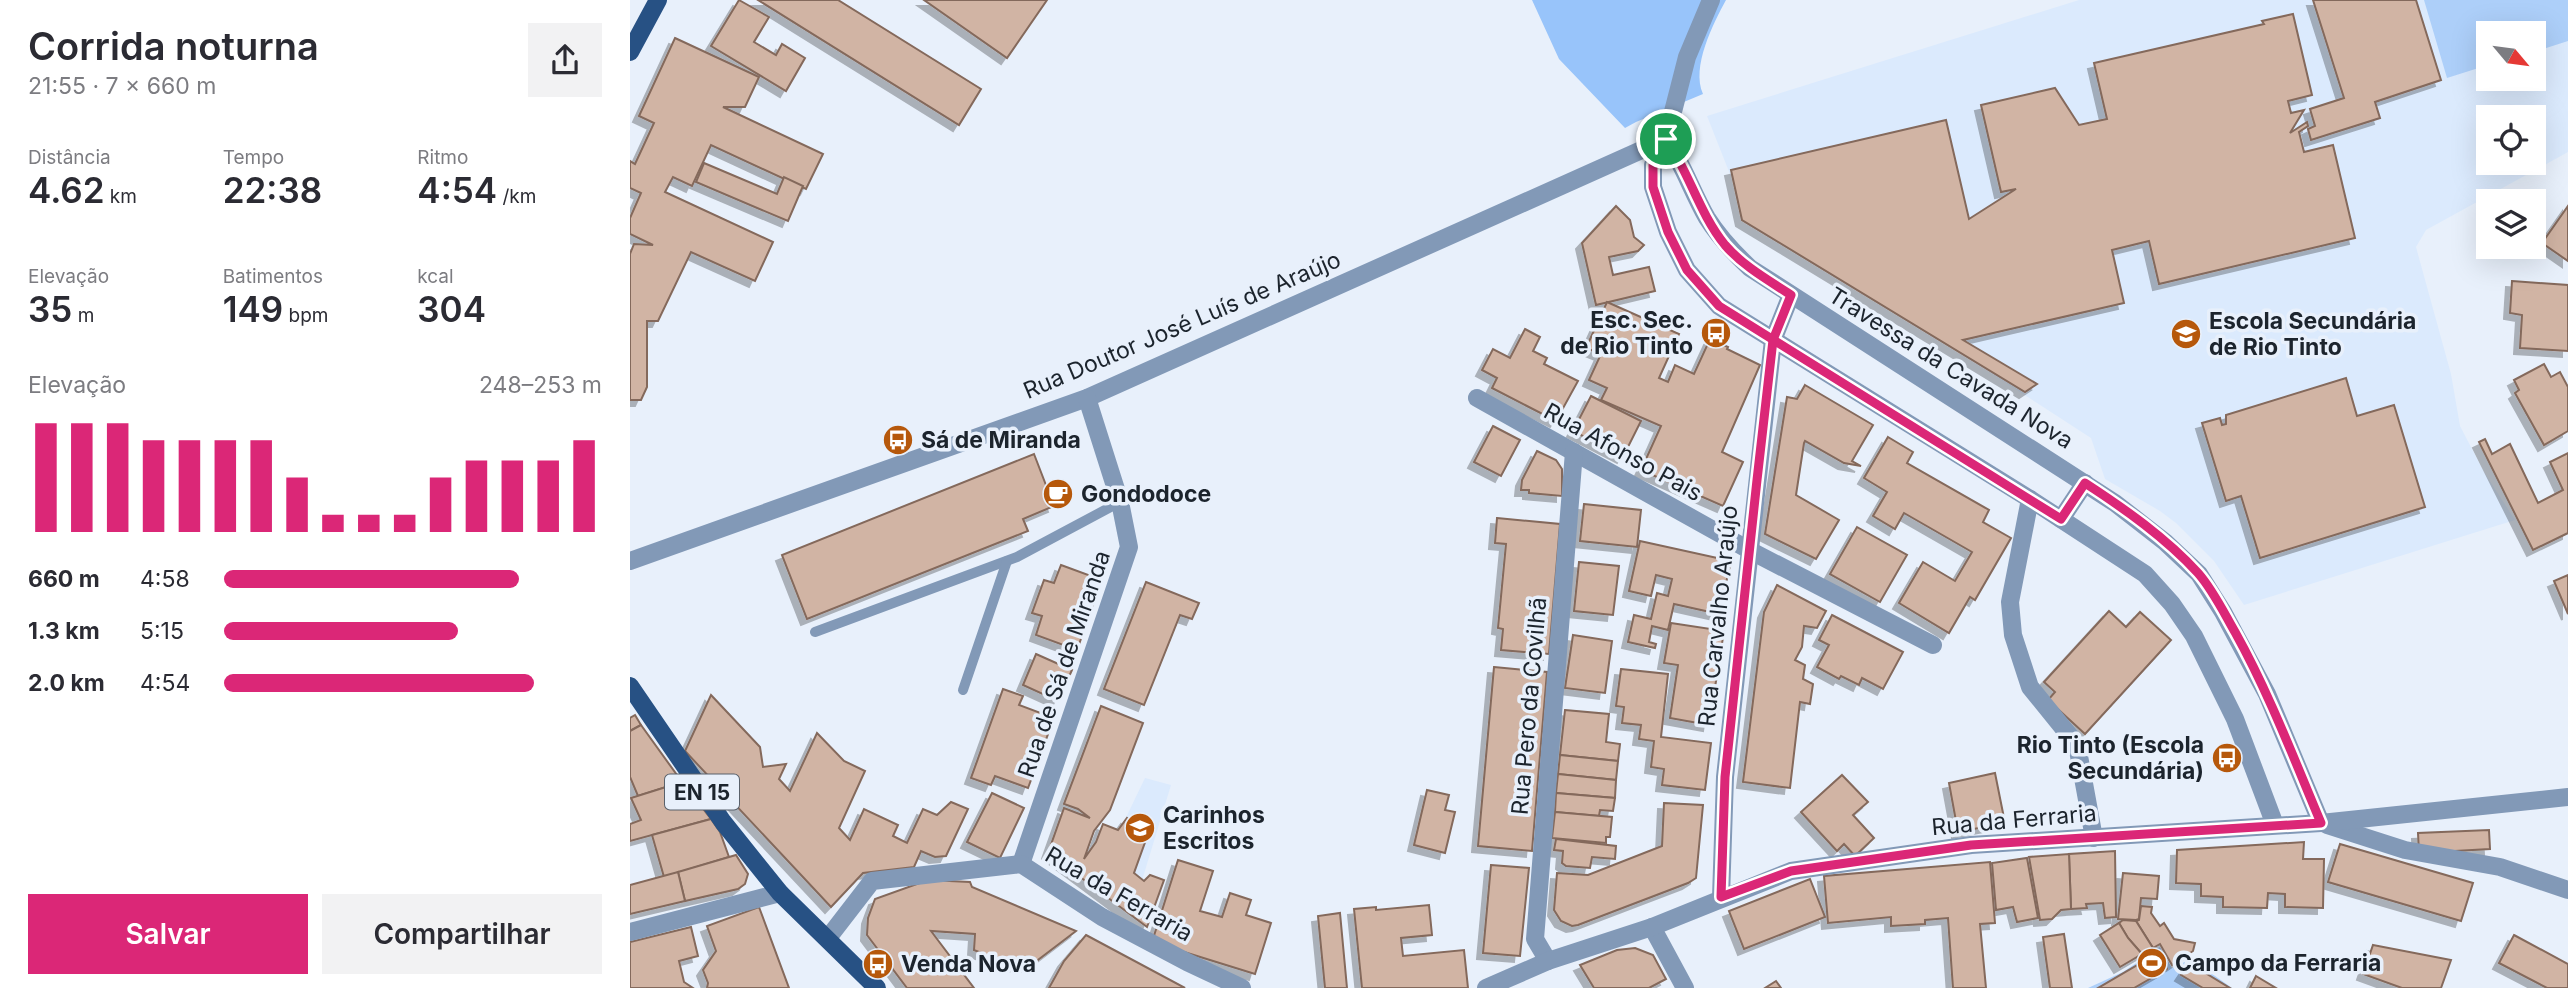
<!DOCTYPE html>
<html lang="pt">
<meta charset="utf-8">
<style>
body{margin:0;font-family:Inter,sans-serif;background:#f2f2f3;color:#2b2b33;height:100vh;display:flex;flex-direction:column;font-size:26px;white-space:nowrap}
*{box-sizing:border-box;margin:0}
p{font-size:23px;color:#7c7c81}
.icon{flex:none;width:38px;height:38px;fill:none;stroke:currentColor;stroke-width:2;stroke-linecap:round;stroke-linejoin:round}
.map{position:relative;flex:1;overflow:hidden}
.side{display:flex;flex-direction:column;background:#fff;width:630px}
.side>*{flex:none}
.needle{width:46px;rotate:119deg}
.buttons{position:absolute;left:1846px;top:21px;display:grid;gap:14px}
.buttons a{display:grid;place-items:center;width:70px;height:70px;border-radius:0px;background:#fff;box-shadow:0 7px 28px #0002;font-size:35px}
.pin{position:absolute;display:grid;place-items:center;width:60px;height:60px;color:#fff;margin:-30px;border:4px solid #fff;border-radius:50%;box-shadow:0 2px 7px #0007}
.round{display:grid;place-items:center;flex:none;width:74px;height:74px;border-radius:0px;background:#f2f2f3}
.summary{display:flex;align-items:center;justify-content:space-between;height:119px;padding:0 28px}
h1{font-size:38px;font-weight:600;line-height:52px}
.metrics{display:grid;grid-template-columns:repeat(3,1fr);gap:10px;height:119px;padding:7px 28px}
.metrics div{display:grid;align-content:center}
.metrics b{font-size:35px;font-weight:600}
.metrics small{font-size:19px;font-weight:400}
.metrics p{font-size:19px}
.chart{height:196px;padding:14px 28px}
.chart p{display:flex;justify-content:space-between}
.chart svg{width:100%;height:126px;margin-top:7px;stroke:#db2777;stroke-width:6}
.action{display:flex;gap:14px;margin-top:auto;padding:14px 28px}
.action a{flex:1;height:80px;border-radius:0px;background:#db2777;color:#fff;font-size:28px;font-weight:600;line-height:80px;text-align:center}
.action a+a{background:#f2f2f3;color:#2b2b33}
ul{padding:0 28px;list-style:none;font-size:23px}
li{display:grid;grid-template-columns:112px 84px 1fr;align-items:center;height:52px}
li i{height:18px;border-radius:9px;background:#db2777}
main{display:flex;flex:1;min-height:0}
.map>svg:first-child{display:block}
.built{fill:#dbeafd;fill-rule:evenodd}
.green{fill:#adcff9}
.forest{fill:#98c4fa}
.building{fill:#d1b4a4;stroke:#84695b;stroke-width:2;filter:url(#shadow)}
.lines{fill:none;stroke-linecap:round;stroke-linejoin:round}
.lane{stroke:#8299b7;stroke-width:10}
.street{stroke:#8299b7;stroke-width:18}
.primary{stroke:#275184;stroke-width:18}
.route-casing{stroke:#fff;stroke-width:14}
.route{stroke:#db2777;stroke-width:9}
.labels{text-anchor:middle;dominant-baseline:central;stroke-width:7;stroke-linejoin:round;paint-order:stroke}
.shield{fill:#e8f0fb;stroke:#59616b;stroke-width:2}
.shield-label{font-size:21px;font-weight:bold;fill:#1c242d}
.poi-label{font-size:23px;font-weight:bold;fill:#1c242d;stroke:#e8f0fb;text-anchor:start}
.street-label{font-size:23px;fill:#1c242d;stroke:#e8f0fb}
</style>
<main>
<section class="side">
<div class="summary"><div><h1>Corrida noturna</h1><p>21:55 · 7 × 660 m</p></div><a class="round"><svg class="icon" aria-label="share" viewBox="0 0 24 24"><path d="M12 15V3M7 8l5-5 5 5M5 13v7h14v-7"/></svg></a></div>
<div class="metrics">
<div><p>Distância</p><b>4.62<small> km</small></b></div>
<div><p>Tempo</p><b>22:38</b></div>
<div><p>Ritmo</p><b>4:54<small> /km</small></b></div>
</div>
<div class="metrics">
<div><p>Elevação</p><b>35<small> m</small></b></div>
<div><p>Batimentos</p><b>149<small> bpm</small></b></div>
<div><p>kcal</p><b>304</b></div>
</div>
<div class="chart"><p><span>Elevação</span>248–253 m</p>
<svg viewBox="0 0 160 44" preserveAspectRatio="none"><path d="M5 44V6M15 44V6M25 44V6M35 44V12M45 44V12M55 44V12M65 44V12M75 44V25M85 44V38M95 44V38M105 44V38M115 44V25M125 44V19M135 44V19M145 44V19M155 44V12"/></svg>
</div>
<ul>
<li><b>660 m</b>4:58<i style="width:78%"></i></li>
<li><b>1.3 km</b>5:15<i style="width:62%"></i></li>
<li><b>2.0 km</b>4:54<i style="width:82%"></i></li>
</ul>
<div class="action"><a>Salvar</a><a>Compartilhar</a></div>
</section>
<div class="map">
<svg width="1938" height="988" viewBox="0 0 1938 988">
<defs>
<filter id="shadow"><feDropShadow dx="-6" dy="6" stdDeviation="0" flood-color="#0004"/></filter>
</defs>
<rect width="100%" height="100%" fill="#e8f0fb"/>
<g class="built">
<path d="M1449,0H1938V152L1796,230L1786,247L1821,374L1830,426L1854,472L1885,520L1614,605L1584,561L1546,523L1530,511L1475,479L1461,438L1241,295L1113,207L1077,116ZM1858,33H1904V79H1858ZM1858,117H1904V163H1858Z"/>
<polygon points="515,778 541,785 510,887 493,911 460,884 478,855"/>
</g>
<g class="green">
<polygon points="1794,0 1938,0 1938,41 1904,52 1904,33 1858,33 1858,65 1817,78"/>
<polygon points="1530,947 1542,968 1561,959 1602,988 1458,988 1493,972"/>
</g>
<path class="forest" d="M902,0H1096C1083,24 1061,67 1073,94L1006,122L995,128L929,59Z"/>
<g class="building">
<polygon points="109,0 139,17 124,42 146,55 152,44 175,58 156,91 81,46"/>
<polygon points="128,0 208,0 351,89 329,125"/>
<polygon points="294,0 417,0 377,58"/>
<polygon points="1683,0 1786,0 1811,80 1745,102 1750,118 1681,140 1678,129 1685,126 1680,109 1714,98"/>
<polygon points="1663,14 1682,95 1658,101 1661,113 1674,110 1660,133 1677,122 1678,126 1669,132 1674,152 1703,145 1725,238 1529,284 1519,241 1482,250 1494,303 1333,340 1407,384 1395,392 1112,220 1101,170 1316,120 1339,219 1386,189 1371,192 1351,105 1425,88 1449,125 1477,119 1464,63 1634,24 1632,21"/>
<polygon points="45,38 129,77 115,107 93,107 193,154 176,189 81,145 62,186 43,177 35,192 143,242 125,281 61,252 28,321 17,321 17,387 11,400 0,400 0,254 4,244 23,245 0,234 0,218 11,193 0,188 0,161 5,164 24,123 9,116"/>
<polygon points="74,163 147,194 154,177 173,186 158,221 66,182"/>
<polygon points="986,206 1000,220 1004,237 1014,245 1008,251 979,257 983,275 1019,267 1025,291 966,305 952,243"/>
<polygon points="1938,206 1938,261 1912,243"/>
<polygon points="1882,281 1938,285 1938,351 1890,348 1892,315 1880,313"/>
<polygon points="977,302 1049,334 1029,378 1038,382 1045,365 1064,374 1080,339 1098,347 1097,349 1130,365 1092,452 1113,462 1093,506 1011,470 1031,426 971,400 977,388 959,380 971,354 956,348"/>
<polygon points="895,329 910,337 903,351 917,358 914,364 948,381 926,421 862,388 867,378 852,370 863,349 880,358"/>
<polygon points="1914,364 1921,377 1930,372 1938,387 1938,431 1914,445 1885,393 1889,390 1884,380"/>
<polygon points="1716,378 1727,416 1764,405 1795,507 1630,558 1611,496 1596,501 1572,423 1590,418 1592,425 1596,424 1596,415"/>
<polygon points="1175,385 1243,425 1222,461 1231,466 1214,463 1175,441 1174,443 1166,495 1209,520 1186,559 1135,534 1157,397 1167,399"/>
<polygon points="961,396 1011,421 993,457 943,431"/>
<polygon points="863,426 890,440 871,476 844,462"/>
<polygon points="1258,437 1283,452 1277,463 1359,510 1353,522 1381,538 1345,600 1340,597 1319,633 1269,603 1293,562 1325,581 1342,552 1274,513 1265,529 1243,516 1257,492 1234,478"/>
<polygon points="1855,439 1862,454 1880,444 1908,503 1933,490 1920,462 1938,453 1938,533 1903,550 1849,442"/>
<polygon points="907,451 926,460 932,469 932,496 899,493 899,490 891,490 892,480"/>
<polygon points="404,454 424,506 393,519 398,531 177,619 152,555"/>
<polygon points="954,504 1011,510 1007,547 950,541"/>
<polygon points="867,518 930,524 919,654 871,650 873,629 868,628 876,544 865,543"/>
<polygon points="1227,527 1277,555 1250,602 1200,574"/>
<polygon points="1010,541 1101,561 1089,614 1044,604 1038,630 1022,626 1019,642 1026,644 1025,648 998,642 1004,615 1021,619 1027,593 1038,596 1042,579 1026,575 1021,596 999,591"/>
<polygon points="949,562 989,566 983,615 944,611"/>
<polygon points="431,565 472,580 447,650 406,635 412,616 402,613 414,580 424,583"/>
<polygon points="1938,575 1938,614 1924,581"/>
<polygon points="516,582 569,603 562,619 550,615 514,705 474,689"/>
<polygon points="1147,585 1196,611 1187,628 1174,626 1172,647 1165,660 1175,665 1173,679 1183,684 1180,704 1170,702 1160,788 1113,782 1134,612"/>
<polygon points="1479,611 1496,627 1510,612 1541,640 1455,734 1418,700 1425,692 1414,682"/>
<polygon points="1202,615 1273,652 1253,689 1232,678 1229,685 1211,676 1209,679 1187,667 1199,645 1189,640"/>
<polygon points="1041,623 1094,631 1079,725 1040,718 1048,665 1034,663"/>
<polygon points="943,635 982,641 975,693 935,688"/>
<polygon points="406,654 442,670 428,701 393,685"/>
<polygon points="864,667 917,672 902,851 848,846"/>
<polygon points="991,669 1038,674 1031,737 1081,743 1075,790 1032,785 1034,769 1021,767 1024,741 1009,739 1011,725 992,723 994,707 986,706"/>
<polygon points="373,689 393,696 389,705 424,718 398,788 365,776 361,785 341,778"/>
<polygon points="81,695 130,747 133,767 156,764 149,779 160,791 187,733 214,761 235,771 209,828 220,840 234,809 268,825 263,836 277,843 293,809 307,815 321,802 338,809 316,856 305,857 291,851 284,867 233,873 201,907 55,751"/>
<polygon points="471,706 513,723 480,810 464,831 454,859 466,842 473,824 488,830 497,818 518,834 504,873 514,881 520,875 534,880 517,927 418,853 434,808 460,818 448,809 434,804"/>
<polygon points="935,710 979,714 976,742 990,744 988,761 930,755"/>
<polygon points="5,715 11,725 0,731 0,718"/>
<polygon points="11,725 52,782 8,796 0,777 0,731"/>
<polygon points="930,755 988,761 986,780 928,774"/>
<polygon points="1365,773 1375,823 1328,832 1319,783"/>
<polygon points="928,774 986,780 985,798 926,793"/>
<polygon points="1212,775 1238,802 1223,815 1244,838 1225,856 1214,844 1207,851 1171,812"/>
<polygon points="52,782 81,819 0,841 0,824 11,820 1,798"/>
<polygon points="797,790 819,795 815,810 825,812 815,853 784,845"/>
<polygon points="362,793 394,808 370,858 337,842"/>
<polygon points="926,793 985,798 983,811 970,810 969,816 925,812"/>
<polygon points="1034,803 1073,805 1066,878 1058,883 948,925 942,926 931,921 924,910 927,873 958,875 1032,846"/>
<polygon points="925,812 982,817 980,837 976,837 976,843 922,838"/>
<polygon points="81,819 90,832 99,857 34,877 22,835"/>
<polygon points="1859,830 1860,849 1789,853 1788,833"/>
<polygon points="926,839 986,846 985,859 962,857 960,868 936,866 932,863 933,851 924,850"/>
<polygon points="1674,842 1673,859 1694,859 1693,908 1655,907 1655,894 1638,893 1637,908 1593,907 1593,897 1571,896 1571,884 1546,883 1547,850"/>
<polygon points="1710,844 1843,883 1831,921 1698,882"/>
<polygon points="1485,851 1486,917 1475,918 1473,903 1456,904 1457,908 1441,909 1439,854"/>
<polygon points="1439,854 1441,909 1431,910 1422,919 1410,920 1399,857"/>
<polygon points="106,855 118,874 115,884 108,889 55,901 48,872"/>
<polygon points="1397,858 1408,918 1387,922 1383,907 1366,910 1362,863"/>
<polygon points="548,860 583,871 570,911 592,917 600,893 621,900 616,915 641,923 625,974 522,942"/>
<polygon points="1360,862 1365,923 1350,924 1356,988 1323,988 1318,918 1295,920 1295,924 1261,926 1261,917 1198,923 1194,876"/>
<polygon points="861,865 899,868 890,956 853,953"/>
<polygon points="48,872 55,901 0,914 0,885"/>
<polygon points="1493,873 1529,876 1527,899 1511,898 1509,919 1506,920 1488,919"/>
<polygon points="1180,879 1195,917 1114,949 1099,911"/>
<polygon points="298,880 340,882 342,887 446,931 400,966 362,964 359,956 344,950 345,934 301,931 344,988 277,988 237,935 238,918 245,899"/>
<polygon points="799,905 802,935 771,938 773,956 834,950 838,988 732,988 724,909 746,907 746,910"/>
<polygon points="1511,906 1522,907 1521,913 1530,926 1534,923 1544,939 1565,943 1563,951 1542,965 1530,944 1523,948 1506,921 1509,920"/>
<polygon points="129,907 159,988 77,988 78,983 73,970 86,951 77,926"/>
<polygon points="710,913 717,988 695,988 688,916"/>
<polygon points="1493,920 1506,921 1523,948 1512,954 1498,938 1489,923"/>
<polygon points="1489,923 1498,938 1512,954 1490,967 1470,935"/>
<polygon points="61,927 68,956 49,961 54,982 63,988 0,988 0,942"/>
<polygon points="1434,934 1442,988 1420,988 1413,937"/>
<polygon points="456,935 555,988 419,988 434,961"/>
<polygon points="1884,935 1938,964 1938,988 1917,988 1869,963"/>
<polygon points="1743,945 1821,960 1811,988 1772,988 1733,974"/>
<polygon points="1005,948 1023,955 1036,979 1019,988 964,988 950,965 987,950"/>
<polygon points="1528,953 1537,969 1504,988 1468,988"/>
<polygon points="1559,963 1600,988 1573,988 1551,975"/>
<polygon points="1626,976 1646,988 1620,988"/>
<polygon points="1146,981 1151,988 1135,988"/>
</g>
<g class="lines">
<g class="lane">
<polyline points="185,632 387,557 490,502"/>
<polyline points="333,690 377,561"/>
</g>
<g class="street">
<polyline points="1081,0 1057,57 1036,139 1023,165 1023,187 1038,232 1057,270 1089,306 1400,499 1515,574 1542,604 1564,636 1605,719 1645,825"/>
<path d="M1036,139C1053,164 1062,192 1077,218C1089,237 1103,252 1120,268L1485,503L1535,542L1569,574L1593,612L1637,694L1691,823"/>
<polyline points="847,398 1119,550 1303,645"/>
<polyline points="1400,499 1380,602 1383,635 1400,687 1447,745 1464,838"/>
<polyline points="1431,519 1455,483"/>
<polyline points="0,561 457,398 1036,139"/>
<polyline points="1697,825 1775,850 1870,867 1938,890"/>
<polyline points="391,864 499,547 490,502 457,398"/>
<polyline points="1091,897 1095,777 1143,340 1161,295"/>
<polyline points="1022,927 1055,988"/>
<polyline points="0,932 150,893"/>
<polyline points="198,938 242,881 391,864 472,917 557,962 612,988"/>
<polyline points="918,961 905,939 944,452"/>
<polyline points="856,988 918,961 1022,927 1161,871 1341,845 1691,823 1938,797"/>
</g>
<g class="primary">
<polyline points="0,52 28,0"/>
<polyline points="0,686 93,822 150,893 247,988"/>
</g>
</g>
<g class="lines">
<g class="route-casing">
<path id="route" d="M1036,139C1059,172 1069,213 1095,245C1113,266 1138,280 1161,295L1143,340L1127,480L1095,777L1091,897L1161,871L1341,845L1691,823C1664,759 1639,693 1605,632C1594,613 1583,590 1568,573C1536,538 1495,509 1455,483L1431,519L1089,306L1057,270L1038,232L1023,187V165L1036,139"/>
</g>
<use href="#route" class="route"/>
</g>
<defs>
<g id="bus-disc" transform="scale(1.575)"><circle r="9.5" fill="#b6580b" stroke="#e8f0fb"/><path d="M-5-6H5V4H4V6H2V4H-2V6H-4V4H-5ZM-3.5-4V0h7V-4ZM-3.5 1.2v1.5H-2V1.2ZM2 1.2v1.5H3.5V1.2Z" fill="#fff"/></g>
<g id="school-disc" transform="scale(1.575)"><circle r="9.5" fill="#b6580b" stroke="#e8f0fb"/><path d="M0-5L7-2L0 1L-7-2ZM-4 1L0 2.5L4 1V4Q0 6-4 4Z" fill="#fff"/></g>
<g id="cafe-disc" transform="scale(1.575)"><circle r="9.5" fill="#b6580b" stroke="#e8f0fb"/><path d="M-5.5-4.5H6V0H3Q3 3.5 0 3.5H-2.5Q-5.5 3.5-5.5 0ZM3-3.2v2h1.7v-2ZM-6 4.5H4V6H-6Z" fill="#fff"/></g>
<g id="stadium-disc" transform="scale(1.575)"><circle r="9.5" fill="#b6580b" stroke="#e8f0fb"/><path d="M0-5a6.5 5 0 1 0 0 10a6.5 5 0 1 0 0-10ZM-3.5-1.8h7v3.6h-7Z" fill="#fff"/></g>
</defs>
<g fill-rule="evenodd">
<use href="#bus-disc" x="1086" y="333"/>
<use href="#school-disc" x="1556" y="334"/>
<use href="#bus-disc" x="268" y="440"/>
<use href="#cafe-disc" x="428" y="494"/>
<use href="#bus-disc" x="1597" y="758"/>
<use href="#school-disc" x="510" y="828"/>
<use href="#stadium-disc" x="1522" y="963"/>
<use href="#bus-disc" x="248" y="964"/>
</g>
<g class="labels">
<rect class="shield" x="35" y="774.5" width="74" height="35" rx="5"/>
<g class="shield-label">
<text x="72" y="792">EN 15</text>
</g>
<g class="poi-label">
<text x="1063" y="320" text-anchor="end">Esc. Sec.<tspan x="1063" dy="26">de Rio Tinto</tspan></text>
<text x="1579" y="321">Escola Secundária<tspan x="1579" dy="26">de Rio Tinto</tspan></text>
<text x="291" y="440">Sá de Miranda</text>
<text x="451" y="494">Gondodoce</text>
<text x="1574" y="745" text-anchor="end">Rio Tinto (Escola<tspan x="1574" dy="26">Secundária)</tspan></text>
<text x="533" y="815">Carinhos<tspan x="533" dy="26">Escritos</tspan></text>
<text x="1545" y="963">Campo da Ferraria</text>
<text x="271" y="964">Venda Nova</text>
</g>
<g class="street-label">
<text transform="translate(552 325) rotate(-23)">Rua Doutor José Luís de Araújo</text>
<text transform="translate(1321 368) rotate(32)">Travessa da Cavada Nova</text>
<text transform="translate(993 452) rotate(29)">Rua Afonso Pais</text>
<text transform="translate(1088 616) rotate(-84)">Rua Carvalho Araújo</text>
<text transform="translate(434 664) rotate(-71)">Rua de Sá de Miranda</text>
<text transform="translate(899 706) rotate(-85)">Rua Pero da Covilhã</text>
<text transform="translate(1384 820) rotate(-5)">Rua da Ferraria</text>
<text transform="translate(489 894) rotate(30)">Rua da Ferraria</text>
</g>
</g>
</svg>
<div class="buttons">
<a><svg class="needle" viewBox="-14 -14 28 28"><path d="M0-13l5 13h-10z" fill="#e53935"/><path d="M0 13l5-13h-10z" fill="#7c7c81"/></svg></a>
<a><svg class="icon" aria-label="locate" viewBox="0 0 24 24"><circle cx="12" cy="12" r="6"/><path d="M12 2v4M12 18v4M2 12h4M18 12h4"/></svg></a>
<a><svg class="icon" aria-label="layers" viewBox="0 0 24 24"><path d="M12 4l9 5-9 5-9-5zM3 14l9 5 9-5"/></svg></a>
</div>
<div class="pin" style="left:1036px;top:139px;background:#1e9e55"><svg class="icon" aria-label="arrive" viewBox="0 0 24 24"><path d="M6 21V4h12l-3 4 3 4H6"/></svg></div>
</div>
</main>
